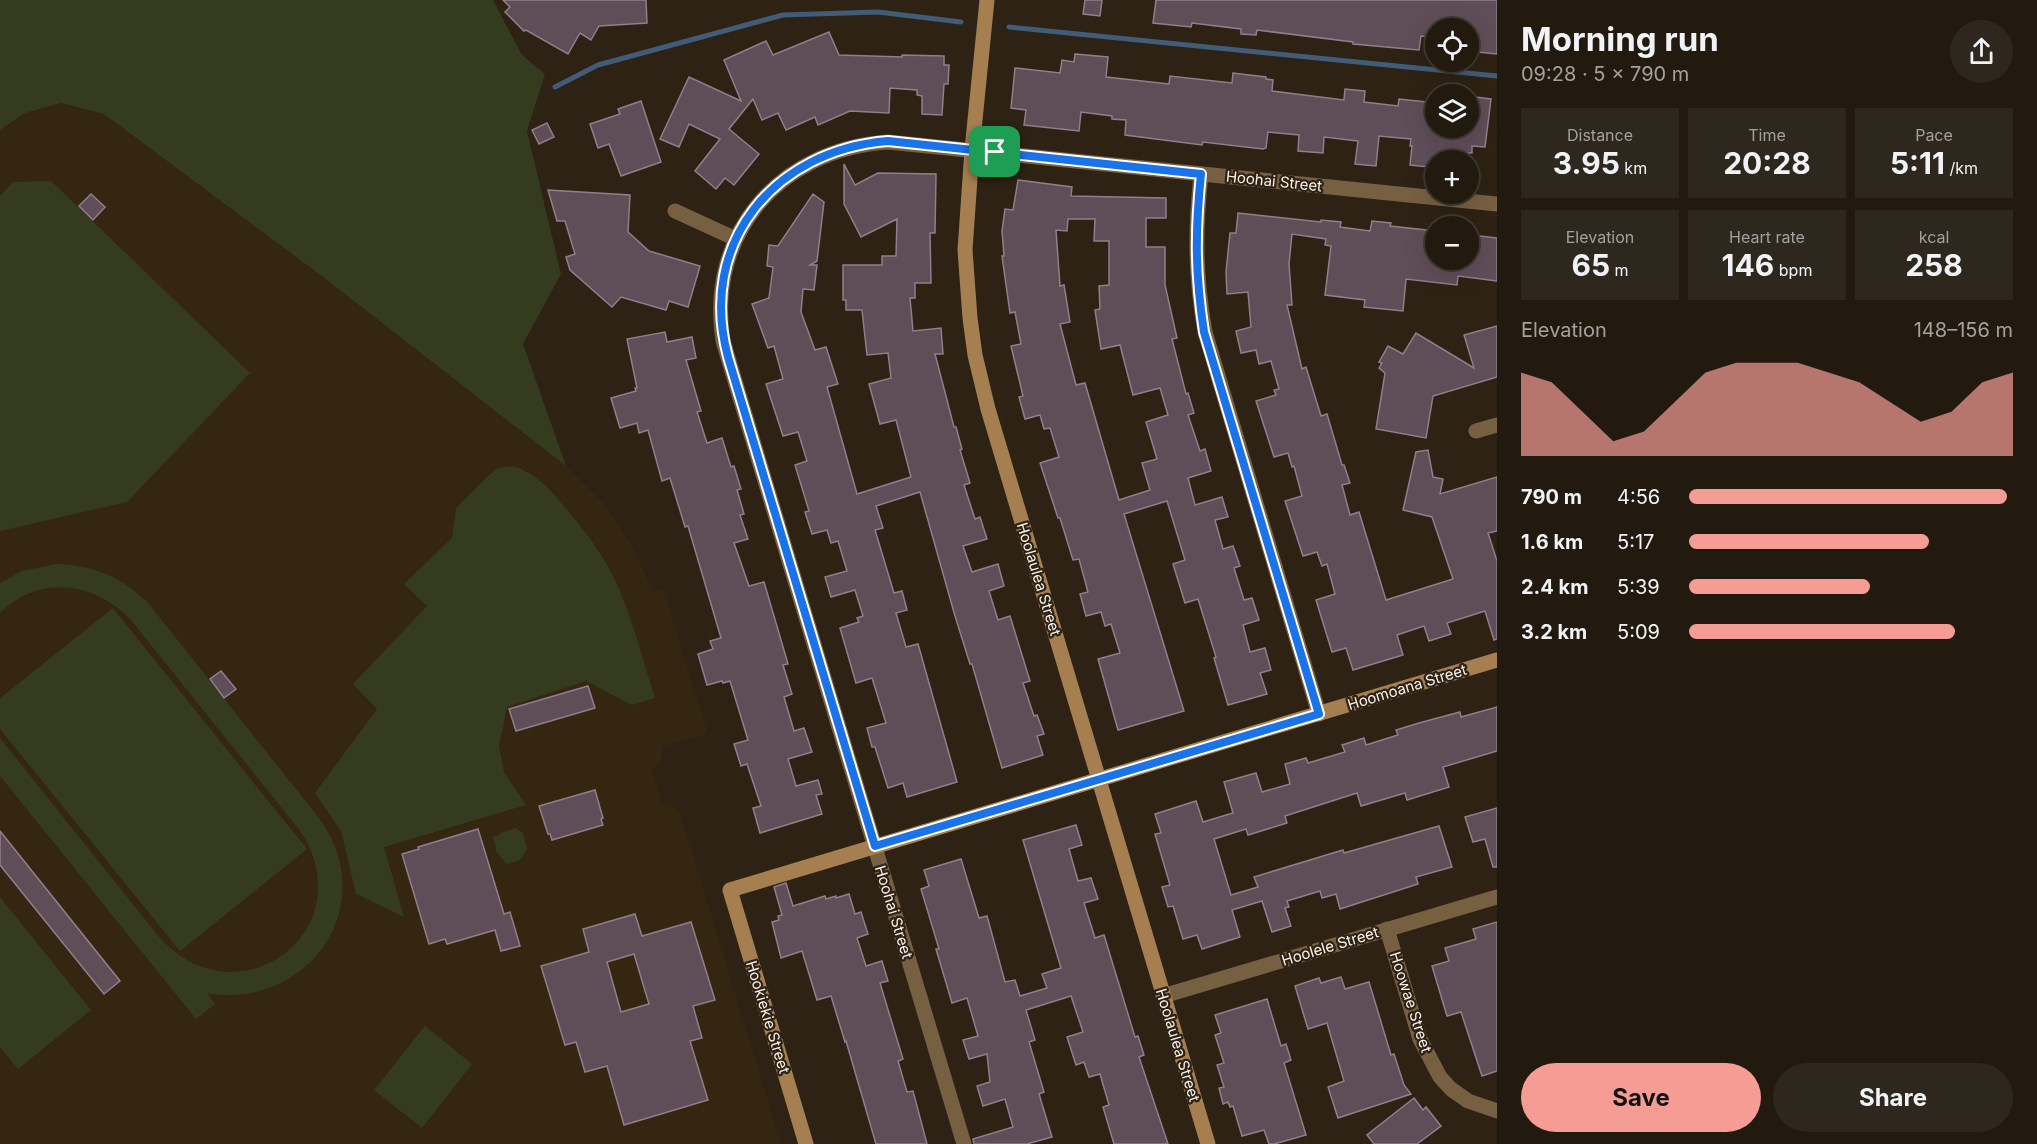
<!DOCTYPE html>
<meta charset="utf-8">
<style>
body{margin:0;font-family:Inter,sans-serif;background:#2e271d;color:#f1f3f6;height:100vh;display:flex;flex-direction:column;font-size:22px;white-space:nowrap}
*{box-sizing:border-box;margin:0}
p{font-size:20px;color:#a2a19e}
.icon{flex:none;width:33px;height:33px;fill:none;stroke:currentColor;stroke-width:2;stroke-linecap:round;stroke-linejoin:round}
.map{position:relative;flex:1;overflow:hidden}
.details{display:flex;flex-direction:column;background:#221a0f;width:540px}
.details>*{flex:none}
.fabs{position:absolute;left:1425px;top:18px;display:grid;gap:12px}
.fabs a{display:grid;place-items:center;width:54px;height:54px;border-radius:50%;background:#221a0f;box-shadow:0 6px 24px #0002,0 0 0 2px #3f382f;font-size:30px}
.pin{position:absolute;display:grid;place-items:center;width:51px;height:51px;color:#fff;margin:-26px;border-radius:12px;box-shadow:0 3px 9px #0006}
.round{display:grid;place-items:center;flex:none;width:63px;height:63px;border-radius:32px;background:#2e271d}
.head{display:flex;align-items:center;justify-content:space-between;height:102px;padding:0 24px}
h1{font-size:33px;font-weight:700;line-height:45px}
.stats{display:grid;grid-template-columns:repeat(3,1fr);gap:9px;height:102px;padding:6px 24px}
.stats div{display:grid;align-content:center;border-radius:0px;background:#2e271d;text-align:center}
.stats b{font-size:30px;font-weight:700}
.stats small{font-size:16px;font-weight:400}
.stats p{font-size:16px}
.chart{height:168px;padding:12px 24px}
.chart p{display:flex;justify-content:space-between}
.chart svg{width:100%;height:108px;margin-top:6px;fill:#f59c95;opacity:.7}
.cta{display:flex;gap:12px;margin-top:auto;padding:12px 24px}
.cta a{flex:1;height:69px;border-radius:36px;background:#f59c95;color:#111;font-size:24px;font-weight:700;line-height:69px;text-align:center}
.cta a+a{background:#2e271d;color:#f1f3f6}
ul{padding:0 24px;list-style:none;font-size:20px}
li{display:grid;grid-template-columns:96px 72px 1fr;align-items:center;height:45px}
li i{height:15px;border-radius:8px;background:#f59c95}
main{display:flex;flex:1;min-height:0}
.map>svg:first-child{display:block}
.built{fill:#352612}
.green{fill:#343b1e}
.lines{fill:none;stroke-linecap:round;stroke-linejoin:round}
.stream{stroke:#405c78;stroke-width:5}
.building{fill:#5f4d57;stroke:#927e8a;stroke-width:1.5;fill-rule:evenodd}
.street{stroke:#775f42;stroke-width:15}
.secondary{stroke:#a57f50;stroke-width:15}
.route-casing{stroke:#fff;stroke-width:12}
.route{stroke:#1a73e8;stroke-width:8}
.labels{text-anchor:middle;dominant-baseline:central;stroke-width:4.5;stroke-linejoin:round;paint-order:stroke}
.street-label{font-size:15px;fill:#fbf3ea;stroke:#2d2214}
</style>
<main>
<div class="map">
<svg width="1497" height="1144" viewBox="0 0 1497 1144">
<rect width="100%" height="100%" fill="#2d2214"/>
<polygon class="built" points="61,103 104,114 323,277 566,466 604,504 624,533 637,555 653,593 663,589 708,733 662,747 661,761 652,770 662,804 669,804 680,813 781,1144 0,1144 0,130 25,113"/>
<g class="green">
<polygon points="0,0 493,0 522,55 545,74 527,131 561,274 523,344 566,466 323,277 104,114 61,103 25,113 0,130"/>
<polygon points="51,181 250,373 127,502 0,531 0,196 13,182"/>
<path d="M513,466C534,472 549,488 563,505C582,527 600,550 613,576C632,615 642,658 655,698L632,705L586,681L507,707L499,746L504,772L526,805L384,847L404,917L356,894L341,831L315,793L377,709L353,684L427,606L404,584L452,538L456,508L487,477L498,468Z"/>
<path d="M56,564C94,565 122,577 149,604L319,818C329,832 336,846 340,863C357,943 284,1008 207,993L215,1004L196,1019L0,776V738L160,938C239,1024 364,931 301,832L130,619C94,582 39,574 0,613V583L22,571Z"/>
<polygon points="113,608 307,849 180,951 0,729 0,698"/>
<polygon points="516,828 523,833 527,849 520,860 507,864 497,853 493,837 500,835 500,833"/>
<polygon points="0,897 91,1010 18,1069 0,1047"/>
<polygon points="425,1026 472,1064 422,1128 374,1090"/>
</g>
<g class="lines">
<g class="stream">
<polyline points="1009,27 1497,76"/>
<polyline points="555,87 598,65 783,15 878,12 961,22"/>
</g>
</g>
<g class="building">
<polygon points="503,0 646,0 647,23 599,26 591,40 580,33 568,54 526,30 524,31 505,12 510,7"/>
<polygon points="1085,0 1102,0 1100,16 1083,14"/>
<polygon points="1156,0 1497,0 1497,54 1468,51 1468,28 1436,28 1436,38 1421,36 1419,50 1353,44 1353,42 1257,30 1256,35 1241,34 1241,29 1192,23 1191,27 1153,23"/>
<polygon points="829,32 839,55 902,57 902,55 944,56 944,65 949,65 948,84 944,84 942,115 922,114 922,96 917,95 917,90 890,88 889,113 850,111 818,125 815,117 786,130 778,113 762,120 753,99 729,129 759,154 734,185 725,178 716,189 695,171 720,139 689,124 679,147 660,139 689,77 741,101 724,60 766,41 773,55"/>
<polygon points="1075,54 1108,57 1106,77 1169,84 1170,76 1232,83 1233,73 1266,77 1266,79 1273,80 1272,91 1344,100 1345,89 1365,91 1364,102 1398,106 1399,99 1436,103 1436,128 1468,128 1468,96 1491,99 1485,147 1472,146 1472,153 1467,153 1466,160 1430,160 1429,167 1410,165 1412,146 1410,146 1411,139 1379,136 1376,166 1355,164 1358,141 1324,137 1323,153 1298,151 1299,135 1268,132 1266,148 1263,149 1203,142 1202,145 1125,135 1126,120 1112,119 1112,116 1081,112 1079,131 1024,125 1026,110 1011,108 1015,68 1060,73 1062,60 1074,62"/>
<polygon points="641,101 661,162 621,176 609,144 598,148 590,124 620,114 618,109"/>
<polygon points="547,123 554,137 539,144 532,130"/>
<polygon points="844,164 855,185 878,173 936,174 935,233 930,233 931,283 915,283 915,298 910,298 913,331 941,328 943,354 935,354 954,427 956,427 962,449 960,450 970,483 964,485 975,519 980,517 987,539 963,546 972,572 998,564 1004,586 989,591 998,620 1010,616 1030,681 1023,683 1034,716 1037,715 1044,734 1037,736 1043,755 1002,768 972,664 970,664 955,616 920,492 876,506 883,528 875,530 894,593 902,591 907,610 896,613 906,647 918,644 957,782 907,797 903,783 888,788 875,747 872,747 867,728 886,723 872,678 856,683 840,628 859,622 857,618 863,616 855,590 831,597 825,577 847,571 838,541 831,543 827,530 812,534 805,512 809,511 795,465 807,461 798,432 783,436 766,384 783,379 774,346 768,348 752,304 769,298 773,267 767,266 769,245 778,246 813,194 824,202 817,261 810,265 817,265 814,290 803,289 801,312 815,350 826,347 838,384 827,387 857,494 911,477 896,420 880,424 869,384 891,378 888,353 867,355 862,310 846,310 846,300 843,300 843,265 882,265 882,256 896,256 897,219 861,237 844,204"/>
<path d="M1018,180L1072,187L1071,196L1166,198V218H1146V247H1165V285L1177,338L1172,339L1186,394L1188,393L1194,413L1188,415L1200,451L1205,449L1211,471L1188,478L1195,505L1222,497L1228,517L1215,520L1223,549L1233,546L1240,566L1234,568L1244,600L1252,598L1259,620L1243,625L1250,652L1265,648L1271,670L1260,673L1267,694L1228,705L1214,658L1216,657L1198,599L1185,603L1173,564L1185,560L1167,501L1124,514L1184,711L1118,730L1098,659L1120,653L1111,624L1105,626L1101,612L1086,616L1080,594L1088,592L1079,559L1073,560L1060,518H1058L1040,463L1059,457L1050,428L1044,429L1040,415L1025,419L1019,397L1023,396L1011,346L1021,344L1015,312L1010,313L1002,256H1004L1002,231L1005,209L1013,210ZM1068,219H1095L1094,241H1109V285L1099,286L1100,309L1095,310L1101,349L1120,345L1133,395L1160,388L1168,415L1146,422L1157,459L1142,463L1150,490L1119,500L1085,383L1076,385L1060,324L1070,322L1064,285L1060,286L1056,230L1067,231Z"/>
<polygon points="548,190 630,195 628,232 649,251 700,266 688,307 669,301 666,310 621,297 612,307 570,270 566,257 575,254 565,221 557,221"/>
<polygon points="91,194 105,207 93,220 79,206"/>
<polygon points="1238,213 1321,222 1321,220 1341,222 1340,227 1370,231 1372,221 1391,223 1390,226 1436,231 1436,260 1468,260 1471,235 1497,238 1497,281 1458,276 1457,285 1406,279 1403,311 1364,307 1365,300 1325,295 1331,246 1325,245 1326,239 1292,234 1289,264 1292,305 1287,305 1302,369 1306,367 1321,416 1327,414 1342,465 1344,465 1350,483 1342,485 1350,515 1359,512 1386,600 1453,579 1432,517 1403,510 1416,452 1428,450 1433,477 1443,479 1440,494 1497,477 1497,531 1488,533 1497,561 1497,639 1494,640 1485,611 1447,623 1451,634 1429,641 1424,626 1397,635 1403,655 1353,670 1346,648 1332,652 1316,600 1335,594 1327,564 1322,566 1317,552 1303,556 1285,501 1302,496 1294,466 1292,467 1288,453 1274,457 1256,401 1276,395 1274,390 1279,389 1271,361 1259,364 1256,350 1241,353 1236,331 1251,327 1248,292 1227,294 1226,272 1230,233 1236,233"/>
<polygon points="1497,326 1497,377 1433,396 1426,438 1376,429 1385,373 1379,368 1382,363 1379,362 1388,346 1403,354 1416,333 1474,368 1464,335"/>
<polygon points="665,332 667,342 692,337 696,358 686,360 701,411 697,412 707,443 722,438 731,467 734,466 741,489 737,490 744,514 740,515 748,539 734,543 749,586 764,582 788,664 783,665 792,694 784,697 794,731 804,728 812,752 788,759 796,786 818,780 822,794 816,795 822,814 760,833 753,808 761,806 747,764 741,766 734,744 748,740 730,681 723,683 722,681 707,685 698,654 713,649 710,641 721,638 688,526 685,527 670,478 662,481 648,430 639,433 637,423 620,428 611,398 636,391 635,388 637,388 627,339"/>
<polygon points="221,671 236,689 224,698 210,679"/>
<polygon points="588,686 595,708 516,731 509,709"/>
<polygon points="1497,707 1497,751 1443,767 1449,787 1407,800 1405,793 1361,806 1357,793 1285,816 1287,823 1248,835 1246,829 1214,839 1231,895 1258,887 1254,877 1343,850 1344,853 1439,826 1452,867 1416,877 1418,884 1340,909 1336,894 1322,898 1320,891 1287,901 1289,907 1285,908 1291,926 1272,932 1262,901 1232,910 1240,937 1202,949 1197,935 1183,939 1173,906 1168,907 1162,887 1170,885 1155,834 1161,833 1155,814 1196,801 1203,822 1233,813 1224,782 1256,773 1262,792 1290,784 1285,764 1306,758 1308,763 1345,752 1342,745 1364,738 1366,745 1398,735 1396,730 1419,723 1460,712 1461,717"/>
<polygon points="595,790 603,818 601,819 603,825 552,840 550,834 548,834 539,806"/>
<polygon points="1497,808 1497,867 1493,867 1485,839 1473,842 1465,817"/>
<polygon points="1076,825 1082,845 1069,849 1078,881 1091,878 1098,899 1084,903 1095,938 1104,935 1135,1037 1138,1036 1144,1055 1139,1057 1168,1144 1114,1144 1103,1107 1109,1105 1100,1074 1089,1077 1084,1062 1076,1065 1067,1037 1083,1032 1071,996 1026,1010 1035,1040 1029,1042 1044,1092 1039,1094 1052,1137 1027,1144 974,1144 973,1139 1013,1127 1005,1099 983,1106 977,1086 990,1082 987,1054 969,1059 963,1040 978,1036 967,998 952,1003 936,949 939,949 921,889 929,886 924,870 961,859 979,918 987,916 1005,982 1015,980 1020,996 1047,988 1042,974 1061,968 1023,840"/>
<polygon points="478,829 504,914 510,912 520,946 501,951 495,930 447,944 445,939 429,944 402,854 419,849 418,847"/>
<polygon points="0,831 120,981 104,994 0,865"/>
<polygon points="786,883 793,906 825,896 826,899 836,896 836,898 849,894 855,914 861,912 868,934 857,938 866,966 882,961 888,981 880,983 903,1059 898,1061 907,1092 913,1091 927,1144 876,1144 846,1041 845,1042 831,996 817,1000 802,951 781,958 772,922 779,920 778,916 782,915 774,887"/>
<path d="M635,914L642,936L691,922L715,1000L693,1006L702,1038L690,1041L708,1100L624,1125L607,1066L585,1072L576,1042L565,1045L541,966L589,952L583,929ZM634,954L649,1004L621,1012L607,962Z"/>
<polygon points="1497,922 1497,1071 1482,1076 1461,1012 1447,1016 1432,966 1449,961 1445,948 1476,939 1473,929"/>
<polygon points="1341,977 1345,989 1369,982 1391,1055 1394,1054 1404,1085 1411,1094 1338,1118 1328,1087 1344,1081 1327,1023 1308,1029 1295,986 1319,978 1321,983"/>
<polygon points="1267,999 1281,1046 1286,1044 1291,1060 1284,1063 1306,1135 1274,1144 1269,1144 1264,1130 1242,1136 1233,1106 1230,1107 1228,1102 1223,1104 1219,1088 1224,1087 1217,1065 1224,1063 1215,1035 1221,1033 1215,1015"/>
<polygon points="1414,1098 1423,1110 1426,1107 1441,1126 1417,1144 1374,1144 1367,1135"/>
</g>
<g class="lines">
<g class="street">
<path d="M1201,174C1195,231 1195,275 1205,332L1319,714"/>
<polyline points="675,211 736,239"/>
<polyline points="1476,431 1497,425"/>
<polyline points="1387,929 1420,1039 1440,1077 1451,1089 1468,1101 1497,1111"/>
<polyline points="1163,996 1497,897"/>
<path d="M964,1144L723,341C706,232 781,149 888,142L1497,204"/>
</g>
<g class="secondary">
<polyline points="987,0 972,150 965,250 970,318 975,355 988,409 1208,1144"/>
<polyline points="806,1144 730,890 1497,660"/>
</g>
</g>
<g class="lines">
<g class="route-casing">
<path id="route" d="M888,141L1201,174C1195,232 1195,273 1204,332L1319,714L875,846L728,357C697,243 774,150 888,141Z"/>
</g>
<use href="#route" class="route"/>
</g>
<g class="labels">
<g class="street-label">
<text transform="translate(1274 181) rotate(6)">Hoohai Street</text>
<text transform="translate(1039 579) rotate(73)">Hoolaulea Street</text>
<text transform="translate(1407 687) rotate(-17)">Hoomoana Street</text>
<text transform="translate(894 912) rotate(73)">Hoohai Street</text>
<text transform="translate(1330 946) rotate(-17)">Hoolele Street</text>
<text transform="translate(1411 1002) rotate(72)">Hoowae Street</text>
<text transform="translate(768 1017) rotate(73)">Hookiekie Street</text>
<text transform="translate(1178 1045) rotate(73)">Hoolaulea Street</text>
</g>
</g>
</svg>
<div class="fabs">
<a><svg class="icon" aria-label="locate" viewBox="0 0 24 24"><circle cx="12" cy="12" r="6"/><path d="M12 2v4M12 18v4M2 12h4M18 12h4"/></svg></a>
<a><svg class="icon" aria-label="layers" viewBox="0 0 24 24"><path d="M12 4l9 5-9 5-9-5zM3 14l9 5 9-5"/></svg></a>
<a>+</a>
<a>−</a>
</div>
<div class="pin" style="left:995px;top:152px;background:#1e9e55"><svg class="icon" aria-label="arrive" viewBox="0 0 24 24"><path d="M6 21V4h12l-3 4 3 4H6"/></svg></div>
</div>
<section class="details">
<div class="head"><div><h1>Morning run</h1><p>09:28 · 5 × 790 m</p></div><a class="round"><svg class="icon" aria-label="share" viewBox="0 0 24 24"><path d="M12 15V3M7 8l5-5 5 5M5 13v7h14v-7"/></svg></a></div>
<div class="stats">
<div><p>Distance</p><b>3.95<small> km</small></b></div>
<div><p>Time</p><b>20:28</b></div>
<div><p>Pace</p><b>5:11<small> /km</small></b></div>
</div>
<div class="stats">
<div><p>Elevation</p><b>65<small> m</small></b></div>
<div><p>Heart rate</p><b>146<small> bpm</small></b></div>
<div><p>kcal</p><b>258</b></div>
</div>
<div class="chart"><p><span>Elevation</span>148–156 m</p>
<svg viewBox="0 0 160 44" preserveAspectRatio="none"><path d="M0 44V10L10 14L20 26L30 38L40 34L50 22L60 10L70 6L80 6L90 6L100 10L110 14L120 22L130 30L140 26L150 14L160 10V44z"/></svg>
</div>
<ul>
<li><b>790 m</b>4:56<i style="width:98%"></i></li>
<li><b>1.6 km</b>5:17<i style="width:74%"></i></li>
<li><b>2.4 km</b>5:39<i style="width:56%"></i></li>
<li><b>3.2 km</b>5:09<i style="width:82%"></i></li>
</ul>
<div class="cta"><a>Save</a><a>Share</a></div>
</section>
</main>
